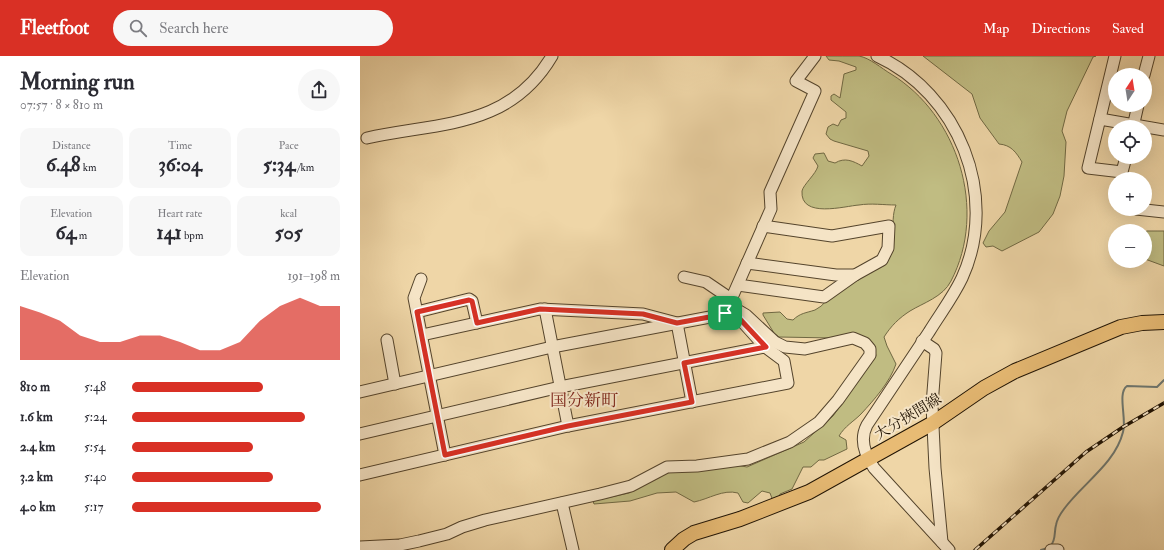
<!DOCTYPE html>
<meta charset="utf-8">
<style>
body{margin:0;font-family:"IM FELL Double Pica","Noto Serif JP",serif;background:#f7f7f7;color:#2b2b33;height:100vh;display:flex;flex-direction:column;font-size:15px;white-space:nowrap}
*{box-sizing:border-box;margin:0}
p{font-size:13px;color:#7c7c81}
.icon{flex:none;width:22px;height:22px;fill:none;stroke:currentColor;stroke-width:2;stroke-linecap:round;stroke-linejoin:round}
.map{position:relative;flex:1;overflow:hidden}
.details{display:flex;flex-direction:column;background:#fff;width:360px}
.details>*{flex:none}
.needle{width:26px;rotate:12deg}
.buttons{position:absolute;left:748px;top:12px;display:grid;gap:8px}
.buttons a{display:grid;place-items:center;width:44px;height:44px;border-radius:50%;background:#fff;box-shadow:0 4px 16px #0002;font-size:20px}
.pin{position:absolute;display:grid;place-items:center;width:34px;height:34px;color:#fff;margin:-17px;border-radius:8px;box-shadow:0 2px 6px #0006}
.round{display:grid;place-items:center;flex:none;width:42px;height:42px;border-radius:21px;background:#f7f7f7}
.head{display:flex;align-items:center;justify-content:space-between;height:68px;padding:0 20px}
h1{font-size:22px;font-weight:800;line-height:30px}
.stats{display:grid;grid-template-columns:repeat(3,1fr);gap:6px;height:68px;padding:4px 20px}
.stats div{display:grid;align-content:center;border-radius:10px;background:#f7f7f7;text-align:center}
.stats b{font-size:20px;font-weight:800}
.stats small{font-size:11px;font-weight:400}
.stats p{font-size:11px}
.chart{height:112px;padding:8px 20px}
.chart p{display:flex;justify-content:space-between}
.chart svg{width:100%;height:72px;margin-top:4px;fill:#d93025;opacity:.7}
ul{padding:0 20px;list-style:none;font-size:13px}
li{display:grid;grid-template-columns:64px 48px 1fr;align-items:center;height:30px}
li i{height:10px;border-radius:5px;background:#d93025}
header{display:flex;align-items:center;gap:24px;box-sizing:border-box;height:56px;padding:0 20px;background:#d93025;color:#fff}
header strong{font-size:19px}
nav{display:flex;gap:22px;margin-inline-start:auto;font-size:14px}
.search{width:280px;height:36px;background:#f7f7f7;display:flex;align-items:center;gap:10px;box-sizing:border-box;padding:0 14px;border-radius:22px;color:#7c7c81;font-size:15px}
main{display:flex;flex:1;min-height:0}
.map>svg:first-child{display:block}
.green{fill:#c0bc82;stroke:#706842}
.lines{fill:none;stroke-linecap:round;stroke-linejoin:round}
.stream{stroke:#6d756d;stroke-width:2}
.minor-casing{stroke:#54442c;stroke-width:13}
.major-casing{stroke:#201303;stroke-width:16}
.minor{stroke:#f5e4c6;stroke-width:11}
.major{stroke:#e8bb74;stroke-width:14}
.rail-casing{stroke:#201303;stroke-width:3.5}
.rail{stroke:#f5e4c6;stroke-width:2;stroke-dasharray:6;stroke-linecap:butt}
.route-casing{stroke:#fff;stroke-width:8}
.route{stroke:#d93025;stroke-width:5}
.labels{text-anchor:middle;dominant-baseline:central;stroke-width:4;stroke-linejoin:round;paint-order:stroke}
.street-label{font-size:15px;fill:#201303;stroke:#f5e4c6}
.quarter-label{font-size:17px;fill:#7a1f14;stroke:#f5e4c6}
</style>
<header>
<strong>Fleetfoot</strong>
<div class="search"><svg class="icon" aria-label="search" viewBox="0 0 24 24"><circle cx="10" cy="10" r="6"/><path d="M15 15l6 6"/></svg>Search here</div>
<nav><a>Map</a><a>Directions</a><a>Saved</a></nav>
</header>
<main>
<section class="details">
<div class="head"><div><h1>Morning run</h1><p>07:57 · 8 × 810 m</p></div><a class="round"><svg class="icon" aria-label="share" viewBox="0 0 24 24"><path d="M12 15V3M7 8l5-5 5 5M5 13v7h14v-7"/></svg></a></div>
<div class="stats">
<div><p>Distance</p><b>6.48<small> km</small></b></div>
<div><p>Time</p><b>36:04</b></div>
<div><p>Pace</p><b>5:34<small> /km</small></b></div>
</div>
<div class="stats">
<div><p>Elevation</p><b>64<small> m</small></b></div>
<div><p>Heart rate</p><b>141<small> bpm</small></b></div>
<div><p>kcal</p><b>505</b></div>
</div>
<div class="chart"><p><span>Elevation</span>191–198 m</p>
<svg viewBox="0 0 160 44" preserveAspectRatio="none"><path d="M0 44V11L10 15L20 20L30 29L40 33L50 33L60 29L70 29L80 33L90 38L100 38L110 33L120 20L130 11L140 6L150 11L160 11V44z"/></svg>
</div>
<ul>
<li><b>810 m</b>5:48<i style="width:63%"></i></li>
<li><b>1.6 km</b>5:24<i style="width:83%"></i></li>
<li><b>2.4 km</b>5:54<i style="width:58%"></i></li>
<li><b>3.2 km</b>5:40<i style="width:68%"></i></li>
<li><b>4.0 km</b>5:17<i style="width:91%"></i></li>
</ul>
</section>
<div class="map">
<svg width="804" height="494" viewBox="0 0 804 494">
<rect width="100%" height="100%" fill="#efd6a7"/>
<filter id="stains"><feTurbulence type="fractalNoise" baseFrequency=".005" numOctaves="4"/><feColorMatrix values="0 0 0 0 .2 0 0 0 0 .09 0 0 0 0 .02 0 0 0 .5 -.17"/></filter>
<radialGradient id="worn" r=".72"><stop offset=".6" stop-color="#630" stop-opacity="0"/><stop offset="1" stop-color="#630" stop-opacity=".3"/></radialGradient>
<g class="green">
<path d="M466,0C476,0 489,0 499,0C510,2 521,12 531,18C598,59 628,154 591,225C583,241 563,247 550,255C539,262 531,270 524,281L527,290L536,308C530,326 514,344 501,358C493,366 485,370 479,380L486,384L487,393L464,404H459L451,411H443L432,433L420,438L419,443L413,445L410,437L402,435L388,447L383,446L378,437C363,433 349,443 334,446L316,436L297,437L270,445L234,448L233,445L269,437L307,417L370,408L387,411L444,386L473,360L516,300L514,290L473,282L419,281L414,277L403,259V257L420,256L427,263L433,264C440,257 446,257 455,254C464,250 468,241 476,236C491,225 508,217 525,209C538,193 529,166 536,149C524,149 511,147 499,149C485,150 440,163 442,135C443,129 456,118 458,110L453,102L455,98L464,97L468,105L475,107C485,101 493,105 502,110L509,100L508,95L474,85L470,83L466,78L468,71L473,68L478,70L481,64L486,62V56L471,44V40L474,38L480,42L484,18L496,14V11L479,5L469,4Z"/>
<path d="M563,0H736L733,1L707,55L702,75L706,86L704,120L700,140L693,158L679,176L642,195L633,190L626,191L623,187L629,175L645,156L662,106C656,96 651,89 639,88L620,62L612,38Z"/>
<polygon points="787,175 804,175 804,210 785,203 785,176"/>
</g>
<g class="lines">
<g class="stream">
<path d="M691,489C696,484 694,476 696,469C697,463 701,457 704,453C723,427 755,408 763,376C767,363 757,337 767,330L797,331L804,324"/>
<polyline points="681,494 688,492"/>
</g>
<g class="minor-casing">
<g id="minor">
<path d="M517,0C598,37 640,139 602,222C593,241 580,258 569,276C548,307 528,338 507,369C499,384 505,399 514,412L589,494"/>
<polyline points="755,0 728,112 762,116 766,101"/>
<polyline points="784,19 789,0"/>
<polyline points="740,63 804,74"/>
<polyline points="773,71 778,49"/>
<path d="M7,82C79,66 149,73 192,0"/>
<polyline points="776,153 804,156"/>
<polyline points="387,207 476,219 495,219 522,204 528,192 529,170 472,180 403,170"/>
<polyline points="324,221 346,226 371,243"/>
<polyline points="61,223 54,242 85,399"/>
<polyline points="378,229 464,241 495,219"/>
<polyline points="185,253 208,370"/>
<polyline points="366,255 411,153 410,136 455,35 436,25 455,0"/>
<polyline points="57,256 109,243 112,245 117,267"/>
<polyline points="62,279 180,253 283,258 317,267 332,346"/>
<polyline points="27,284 35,328"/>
<polyline points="562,285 574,293 576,297 572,349 575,412 582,486"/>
<polyline points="0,336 192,291 371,257 378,261 405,291 424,305 428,327 208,370 0,419"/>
<polyline points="0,378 200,331 405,291"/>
<polyline points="202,447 213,494"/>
<polyline points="0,491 40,489 59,485 87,478 102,471 125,464 240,438 271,430 307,411 337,410 388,403 430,386 459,366 478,344 510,299 510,293 505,287 493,282 445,293 425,291 415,286 386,259 369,249"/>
<polyline points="691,494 698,494"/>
</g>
</g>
<g class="major-casing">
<polyline id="major" points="312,494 324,483 334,477 380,463 449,436 573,367 624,332 655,315 761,271 782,267 804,266"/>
</g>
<use href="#minor" class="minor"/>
<use href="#major" class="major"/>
<g class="rail-casing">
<polyline id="rail" points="615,494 726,396 763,371 804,347"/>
</g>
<use href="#rail" class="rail"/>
</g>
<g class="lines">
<g class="route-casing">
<polygon id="route" points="109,244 112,245 117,267 180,253 283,258 317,267 371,257 378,261 406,291 324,307 332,346 208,370 85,399 57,256"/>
</g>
<use href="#route" class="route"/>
</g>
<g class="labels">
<g class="street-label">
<text transform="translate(548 361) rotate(-31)">大分挾間線</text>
</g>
<g class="quarter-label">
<text x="224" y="344">国分新町</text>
</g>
</g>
<rect width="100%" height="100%" filter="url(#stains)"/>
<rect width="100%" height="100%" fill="url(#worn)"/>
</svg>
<div class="buttons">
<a><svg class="needle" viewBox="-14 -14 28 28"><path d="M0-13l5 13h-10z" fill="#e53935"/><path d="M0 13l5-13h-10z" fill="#7c7c81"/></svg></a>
<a><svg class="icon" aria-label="locate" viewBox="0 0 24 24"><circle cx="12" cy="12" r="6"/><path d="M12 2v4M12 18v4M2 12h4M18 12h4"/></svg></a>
<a>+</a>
<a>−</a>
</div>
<div class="pin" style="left:365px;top:257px;background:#1e9e55"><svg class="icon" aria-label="arrive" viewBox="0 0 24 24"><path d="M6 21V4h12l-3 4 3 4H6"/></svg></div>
</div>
</main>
